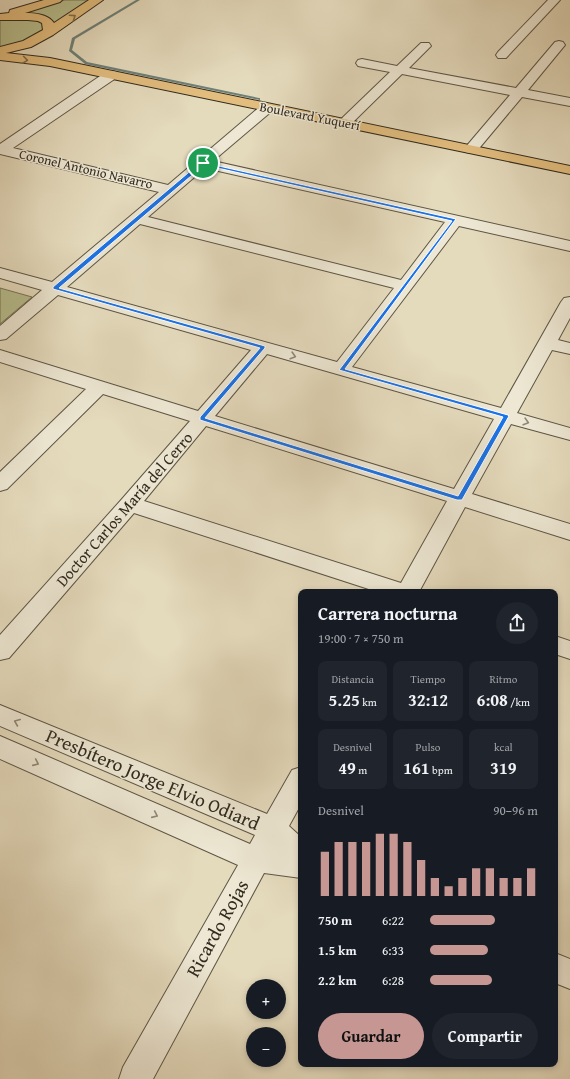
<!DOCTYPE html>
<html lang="es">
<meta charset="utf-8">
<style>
body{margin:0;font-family:"Gentium Book Plus",serif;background:#20242c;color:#f1f3f6;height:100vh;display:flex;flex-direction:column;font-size:15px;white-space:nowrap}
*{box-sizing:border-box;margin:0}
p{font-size:13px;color:#9ea1a6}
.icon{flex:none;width:22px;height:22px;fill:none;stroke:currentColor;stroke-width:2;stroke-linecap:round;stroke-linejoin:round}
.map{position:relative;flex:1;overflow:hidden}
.details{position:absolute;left:298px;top:589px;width:260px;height:478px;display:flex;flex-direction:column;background:#171b24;border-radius:8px;box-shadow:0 2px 6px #0003}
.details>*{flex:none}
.buttons{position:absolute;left:246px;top:979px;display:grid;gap:8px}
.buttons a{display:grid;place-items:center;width:40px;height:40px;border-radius:50%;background:#171b24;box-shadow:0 2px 6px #0003;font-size:20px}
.pin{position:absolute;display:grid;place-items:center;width:34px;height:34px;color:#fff;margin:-17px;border:2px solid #fff;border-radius:50%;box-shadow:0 1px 4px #0007}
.round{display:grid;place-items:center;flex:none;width:42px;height:42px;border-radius:21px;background:#20242c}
.head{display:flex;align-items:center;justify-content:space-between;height:68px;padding:0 20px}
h1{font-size:18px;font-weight:600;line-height:30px}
.stats{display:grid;grid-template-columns:repeat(3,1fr);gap:6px;height:68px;padding:4px 20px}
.stats div{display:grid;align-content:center;border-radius:8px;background:#20242c;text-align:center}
.stats b{font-size:17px;font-weight:600}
.stats small{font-size:11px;font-weight:400}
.stats p{font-size:11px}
.chart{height:112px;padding:8px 20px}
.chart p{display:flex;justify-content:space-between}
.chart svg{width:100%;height:72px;margin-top:4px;stroke:#c59692;stroke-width:6}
.cta{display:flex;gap:8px;margin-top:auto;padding:8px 20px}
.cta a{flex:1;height:46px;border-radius:24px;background:#c59692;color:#111;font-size:16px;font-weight:600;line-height:46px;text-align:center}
.cta a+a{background:#20242c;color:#f1f3f6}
ul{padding:0 20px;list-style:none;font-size:13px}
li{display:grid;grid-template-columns:64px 48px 1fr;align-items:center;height:30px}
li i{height:10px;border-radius:5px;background:#c59692}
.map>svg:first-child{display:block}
.green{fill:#b8be8e;stroke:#747456}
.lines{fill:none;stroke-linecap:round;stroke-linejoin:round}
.stream{fill:#6d8078;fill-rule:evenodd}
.minor-casing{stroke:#5e5646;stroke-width:2}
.major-casing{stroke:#312a1f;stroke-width:2}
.minor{fill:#ede7d3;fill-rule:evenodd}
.major{fill:#e2bd7e;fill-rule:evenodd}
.oneway{stroke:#816c4a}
.oneway2{stroke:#8f8879}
.route{fill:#1a73e8;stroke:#fff;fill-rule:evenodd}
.labels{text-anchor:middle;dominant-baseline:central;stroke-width:3;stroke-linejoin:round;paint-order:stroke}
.far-street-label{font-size:13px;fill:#312a1f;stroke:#ede7d3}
.street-label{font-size:16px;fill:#312a1f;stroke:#ede7d3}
.near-street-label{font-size:19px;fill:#312a1f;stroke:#ede7d3}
</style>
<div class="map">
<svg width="570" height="1079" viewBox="0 0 570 1079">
<rect width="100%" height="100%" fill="#e4dabc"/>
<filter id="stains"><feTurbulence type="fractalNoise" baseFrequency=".005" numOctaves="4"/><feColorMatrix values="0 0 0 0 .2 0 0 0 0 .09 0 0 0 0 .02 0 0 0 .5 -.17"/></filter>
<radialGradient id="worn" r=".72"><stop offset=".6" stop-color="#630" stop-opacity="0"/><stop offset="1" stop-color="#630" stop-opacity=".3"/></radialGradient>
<g class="green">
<polygon points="65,0 93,0 54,23 52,20 45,17 20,13"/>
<path d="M28,18L43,23L44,31C31,40 15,44 0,48V19Z"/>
<polygon points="0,288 32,297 0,324"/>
</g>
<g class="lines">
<polygon class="stream" points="136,0 140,0 75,39 72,50 87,62 259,98 260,98 260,100 85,64 69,51 72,38"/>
<g class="minor-casing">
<g id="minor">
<polygon points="548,0 560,0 506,58 498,58 496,55 498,52"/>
<polygon points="559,41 563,42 565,45 528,90 570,98 570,106 522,97 476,152 471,153 466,152 464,149 510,95 402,74 349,126 344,127 339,126 337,123 390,72 358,66 356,63 358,60 362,59 397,66 421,43 429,43 431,46 409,68 516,88 555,42"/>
<path d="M111,71L116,72L117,75L116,78L13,148L168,185L262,105H272L274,108L272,111L213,161L570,241V251L459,226L352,367L501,408L561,302L564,298L570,297V318L558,340L570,343V354L552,350L517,413L570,428V440L511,424L472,494L570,524V540L465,507L419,592H378L134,513L9,658L0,660V635L122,499L190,421L103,394L7,489L0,491V472L86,389L0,362V350L198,411L251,350L58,295L6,339L0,340V326L42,290L0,278V268L52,282L159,192L0,154V144L106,72ZM205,168L445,222L401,280L148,217ZM140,224L394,288L337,362L67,287ZM267,354L494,419L454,489L215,416ZM206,426L447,501L401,583L144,501Z"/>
<polygon points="555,636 570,641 570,659 555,654"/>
<polygon points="0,705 267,814 292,770 301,767 301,804 289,826 301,837 301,878 264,873 153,1079 119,1079 123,1067 238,865 0,759 0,736 250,844 255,835 0,726"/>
<polygon points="555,953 570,959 570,989 555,983"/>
</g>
</g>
<g class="major-casing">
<path id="major" d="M44,0H62L60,2L25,13C35,13 48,14 54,23L89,0H103L53,35L31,47L6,53L50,58L570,166V174L50,66L0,60V47L23,41L43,30L42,23L38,21L28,20H0V14L9,13L10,10Z"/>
</g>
<use href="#minor" class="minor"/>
<use href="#major" class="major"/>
</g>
<defs><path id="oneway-chevron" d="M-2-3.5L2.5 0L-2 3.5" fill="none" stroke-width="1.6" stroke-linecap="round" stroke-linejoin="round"/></defs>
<g class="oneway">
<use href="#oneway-chevron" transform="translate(73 17) rotate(-34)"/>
<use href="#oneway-chevron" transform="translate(25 60) rotate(8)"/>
</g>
<g class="oneway2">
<use href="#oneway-chevron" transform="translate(293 356) rotate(16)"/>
<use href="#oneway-chevron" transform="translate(526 422) rotate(16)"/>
<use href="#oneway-chevron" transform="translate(17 722) rotate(-157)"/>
<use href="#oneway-chevron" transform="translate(36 763) rotate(24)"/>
<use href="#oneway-chevron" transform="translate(155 815) rotate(24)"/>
</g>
<path class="route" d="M201,162L456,219L345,369L508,415L509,416L462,500H457L200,420V417L260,348L53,289V287ZM204,165L452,221L339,370L503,417L458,496L205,418L265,348V346L59,288Z"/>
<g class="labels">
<g class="far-street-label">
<text transform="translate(310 116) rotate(11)">Boulevard Yuquerí</text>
<text transform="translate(86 169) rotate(13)">Coronel Antonio Navarro</text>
</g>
<g class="street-label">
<text transform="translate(124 509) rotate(-49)">Doctor Carlos María del Cerro</text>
</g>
<g class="near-street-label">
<text transform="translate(153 779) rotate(23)">Presbítero Jorge Elvio Odiard</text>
<text transform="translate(217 928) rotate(-61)">Ricardo Rojas</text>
</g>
</g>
<rect width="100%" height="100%" filter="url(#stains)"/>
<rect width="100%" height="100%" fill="url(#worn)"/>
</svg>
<div class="buttons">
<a>+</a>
<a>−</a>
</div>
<div class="pin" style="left:203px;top:163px;background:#1e9e55"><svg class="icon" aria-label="arrive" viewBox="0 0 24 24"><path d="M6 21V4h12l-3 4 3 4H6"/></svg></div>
<section class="details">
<div class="head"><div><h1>Carrera nocturna</h1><p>19:00 · 7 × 750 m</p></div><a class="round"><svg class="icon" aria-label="share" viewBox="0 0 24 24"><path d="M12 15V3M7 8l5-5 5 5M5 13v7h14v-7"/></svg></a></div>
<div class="stats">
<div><p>Distancia</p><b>5.25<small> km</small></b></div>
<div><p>Tiempo</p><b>32:12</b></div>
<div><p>Ritmo</p><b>6:08<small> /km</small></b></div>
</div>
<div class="stats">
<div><p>Desnivel</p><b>49<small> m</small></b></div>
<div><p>Pulso</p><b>161<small> bpm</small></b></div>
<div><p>kcal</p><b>319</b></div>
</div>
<div class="chart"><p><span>Desnivel</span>90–96 m</p>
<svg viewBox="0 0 160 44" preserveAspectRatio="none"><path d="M5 44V17M15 44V11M25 44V11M35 44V11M45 44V6M55 44V6M65 44V11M75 44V22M85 44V33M95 44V38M105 44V33M115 44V27M125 44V27M135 44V33M145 44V33M155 44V27"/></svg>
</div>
<ul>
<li><b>750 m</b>6:22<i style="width:60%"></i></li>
<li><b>1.5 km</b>6:33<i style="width:54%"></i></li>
<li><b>2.2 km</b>6:28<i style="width:57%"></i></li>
</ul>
<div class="cta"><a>Guardar</a><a>Compartir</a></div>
</section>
</div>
